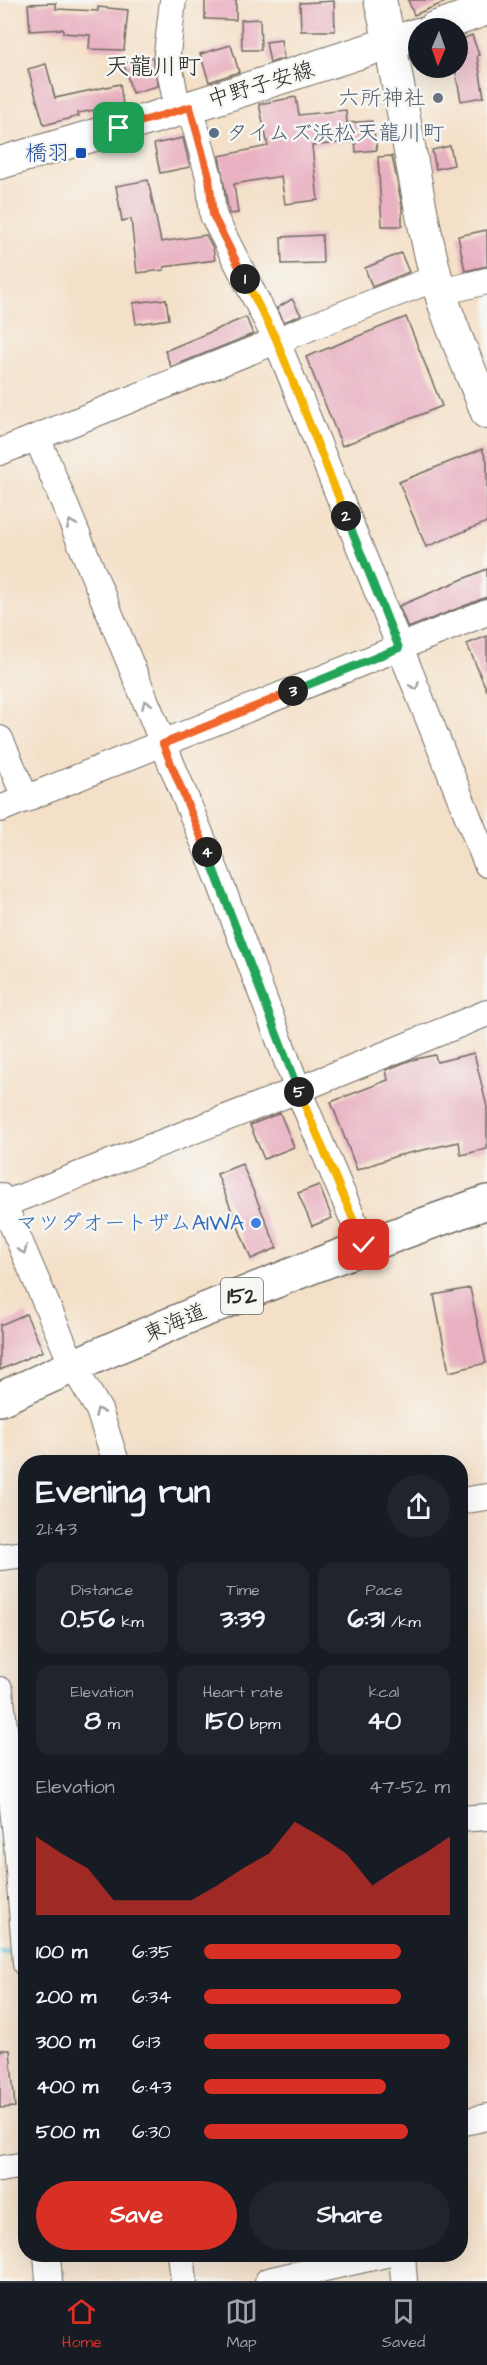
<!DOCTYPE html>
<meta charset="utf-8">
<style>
body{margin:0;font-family:"Architects Daughter","Klee One",sans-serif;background:#20242c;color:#f1f3f6;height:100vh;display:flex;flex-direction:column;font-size:22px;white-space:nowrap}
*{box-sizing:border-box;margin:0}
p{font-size:20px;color:#9ea1a6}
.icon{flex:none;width:33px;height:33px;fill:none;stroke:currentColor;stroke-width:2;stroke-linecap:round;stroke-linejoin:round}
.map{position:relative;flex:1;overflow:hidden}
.details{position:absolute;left:18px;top:1455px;width:450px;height:807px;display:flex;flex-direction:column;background:#171b24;border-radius:24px;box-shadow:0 6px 24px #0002}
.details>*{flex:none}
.needle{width:39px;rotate:182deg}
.fabs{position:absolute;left:408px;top:18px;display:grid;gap:12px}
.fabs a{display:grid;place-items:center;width:60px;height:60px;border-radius:50%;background:#171b24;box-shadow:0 6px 24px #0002;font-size:30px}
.pin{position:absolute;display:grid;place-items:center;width:51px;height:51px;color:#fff;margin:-26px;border-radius:12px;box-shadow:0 3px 9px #0006}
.km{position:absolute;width:30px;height:30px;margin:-15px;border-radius:50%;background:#222;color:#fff;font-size:16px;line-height:30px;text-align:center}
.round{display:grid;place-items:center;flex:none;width:63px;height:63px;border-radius:32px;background:#20242c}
.headline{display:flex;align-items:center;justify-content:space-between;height:102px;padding:0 18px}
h1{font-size:33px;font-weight:700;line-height:45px}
.figures{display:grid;grid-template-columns:repeat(3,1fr);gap:9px;height:102px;padding:6px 18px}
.figures div{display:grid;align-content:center;border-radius:15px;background:#20242c;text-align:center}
.figures b{font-size:26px;font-weight:700}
.figures small{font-size:16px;font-weight:400}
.figures p{font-size:16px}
.chart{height:168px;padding:12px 18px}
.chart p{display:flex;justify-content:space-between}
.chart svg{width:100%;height:108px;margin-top:6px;fill:#d93025;opacity:.7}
.button{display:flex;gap:12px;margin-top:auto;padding:12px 18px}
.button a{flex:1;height:69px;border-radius:36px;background:#d93025;color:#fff;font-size:24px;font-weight:700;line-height:69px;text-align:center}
.button a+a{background:#20242c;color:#f1f3f6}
ul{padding:0 18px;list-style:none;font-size:20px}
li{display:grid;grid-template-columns:96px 72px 1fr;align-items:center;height:45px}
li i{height:15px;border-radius:8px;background:#d93025}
.dock{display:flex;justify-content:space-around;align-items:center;height:84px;border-top:2px solid #363941;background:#171b24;font-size:16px;color:#9ea1a6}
.dock a{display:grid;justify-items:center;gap:3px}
.dock .active{color:#d93025}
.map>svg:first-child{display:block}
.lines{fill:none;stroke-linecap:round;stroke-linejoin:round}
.stream{stroke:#5dc4da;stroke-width:5}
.building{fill:#e8b0c1}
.minor-casing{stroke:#716a62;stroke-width:28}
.major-casing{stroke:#716a62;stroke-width:34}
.highway-casing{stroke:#716a62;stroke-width:36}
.minor{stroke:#fff;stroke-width:26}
.major{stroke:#fff;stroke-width:32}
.highway{stroke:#fff;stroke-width:33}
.oneway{stroke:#a0a0a0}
.split-1-casing{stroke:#fff;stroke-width:12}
.split-2-casing{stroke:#fff;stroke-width:12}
.split-3-casing{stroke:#fff;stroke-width:12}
.split-4-casing{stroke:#fff;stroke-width:12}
.split-5-casing{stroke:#fff;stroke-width:12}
.split-6-casing{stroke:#fff;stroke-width:12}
.split-1{stroke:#f0652b;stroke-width:8}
.split-2{stroke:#f5b400;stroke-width:8}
.split-3{stroke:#22a559;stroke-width:8}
.split-4{stroke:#f0652b;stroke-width:8}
.split-5{stroke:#22a559;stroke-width:8}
.split-6{stroke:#f5b400;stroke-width:8}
.worship-dot{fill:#6b7280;stroke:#f6f6f2;stroke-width:2}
.service-dot{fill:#5c6f8a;stroke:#f6f6f2;stroke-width:2}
.transit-dot{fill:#1a4fb4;stroke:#f6f6f2;stroke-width:2}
.shop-dot{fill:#3f7fe0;stroke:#f6f6f2;stroke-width:2}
.labels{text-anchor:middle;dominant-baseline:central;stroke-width:5;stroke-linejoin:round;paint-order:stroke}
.shield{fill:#f6f6f2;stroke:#686867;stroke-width:1.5}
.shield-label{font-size:21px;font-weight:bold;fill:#2b2b2b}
.street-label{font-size:22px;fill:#2b2b2b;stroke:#f6f6f2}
.worship-label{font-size:22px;fill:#5b616d;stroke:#f6f6f2;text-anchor:end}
.service-label{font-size:22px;fill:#4e5e75;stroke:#f6f6f2;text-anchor:start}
.transit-label{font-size:22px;fill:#164399;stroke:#f6f6f2;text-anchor:end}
.shop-label{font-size:22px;fill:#366cbe;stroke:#f6f6f2;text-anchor:end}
.neighbourhood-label{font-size:24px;fill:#2b2b2b;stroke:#f6f6f2}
</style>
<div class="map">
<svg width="487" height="2281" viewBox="0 0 487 2281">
<rect width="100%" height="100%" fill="#f6f6f2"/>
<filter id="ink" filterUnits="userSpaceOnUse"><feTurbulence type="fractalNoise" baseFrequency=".0167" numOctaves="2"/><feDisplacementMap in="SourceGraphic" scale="12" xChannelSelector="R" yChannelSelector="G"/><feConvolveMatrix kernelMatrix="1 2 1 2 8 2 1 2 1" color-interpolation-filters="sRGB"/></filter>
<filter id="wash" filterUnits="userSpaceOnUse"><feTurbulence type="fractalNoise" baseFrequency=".008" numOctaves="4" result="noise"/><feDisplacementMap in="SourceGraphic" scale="24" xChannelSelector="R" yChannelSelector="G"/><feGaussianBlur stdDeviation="1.35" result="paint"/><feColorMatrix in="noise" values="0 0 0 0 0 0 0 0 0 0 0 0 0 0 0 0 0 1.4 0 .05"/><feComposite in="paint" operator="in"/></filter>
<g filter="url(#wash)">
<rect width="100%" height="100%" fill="#f4e0c8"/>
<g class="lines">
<polyline class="stream" points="0,1951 8,1951"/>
</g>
<g id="blocks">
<g class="building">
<polygon points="205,0 236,0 236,20 205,19"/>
<polygon points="408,0 450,0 414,15"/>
<polygon points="334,1 335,31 301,31 300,3"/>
<polygon points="56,3 56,9 98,11 98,7 128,10 124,50 89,49 90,35 63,33 63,29 30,31 28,4"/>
<polygon points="260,19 261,50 242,50 241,20"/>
<polygon points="472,35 479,55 477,56 484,97 461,101 456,74 458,41"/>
<polygon points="281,40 284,58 270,63 266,42"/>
<polygon points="231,45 239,72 209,82 200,54"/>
<polygon points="152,57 158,86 132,93 124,64"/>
<polygon points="46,64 55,98 120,84 123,105 78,113 79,116 44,125 28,69"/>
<polygon points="296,97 299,115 346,110 347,123 372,121 377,150 356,152 355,141 312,146 318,200 285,204 281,176 234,184 238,213 229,214 219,156 268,146 259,104"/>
<polygon points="183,138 190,167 160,173 154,144"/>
<polygon points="450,146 454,165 436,169 432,150"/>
<polygon points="392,156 402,206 402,226 382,226 378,157"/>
<polygon points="148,180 161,242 206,235 213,248 215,260 164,267 164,270 137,273 131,219 122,221 116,186"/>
<polygon points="487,230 487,266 465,271 458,236"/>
<polygon points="322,235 323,263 282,264 281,237"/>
<polygon points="401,253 409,272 372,287 365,268"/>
<polygon points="166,299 169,319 136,324 133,303"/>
<polygon points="292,299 301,315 284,322 277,308"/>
<polygon points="246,317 253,334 171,367 165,351"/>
<polygon points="406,317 442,406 342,446 306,357"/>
<polygon points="482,449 487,461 487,522 426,547 399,482"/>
<polygon points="487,569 487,597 408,628 399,606"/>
<polygon points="487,636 487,691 467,644"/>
<polygon points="474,1053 487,1107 487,1149 461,1155 459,1142 396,1156 357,1170 331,1102 388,1080 386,1070 411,1060 435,1055 437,1062"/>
<polygon points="280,1113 294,1147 264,1159 250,1125"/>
<polygon points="242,1164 277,1248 251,1259 217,1174"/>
<polygon points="319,1185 332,1218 312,1226 298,1193"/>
<polygon points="470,1288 486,1363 449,1372 434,1295"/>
<polygon points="26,1314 43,1351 0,1370 0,1325"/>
<polygon points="0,2050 10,2050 15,2107 0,2108"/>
</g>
</g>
</g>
<g filter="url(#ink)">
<use href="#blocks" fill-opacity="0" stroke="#716a62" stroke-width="1.5"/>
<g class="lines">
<g class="minor-casing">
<g id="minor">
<polyline points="173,0 167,54 178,111"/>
<polyline points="190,107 209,177 213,215 276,339 487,864"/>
<polyline points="441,292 487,281"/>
<polyline points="37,437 218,877 298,1090 364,1245"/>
<path d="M0,452C145,394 290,334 436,278"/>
<polyline points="0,739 26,799"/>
<polyline points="0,809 487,612"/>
<polyline points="0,1196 73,1366 99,1410 116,1462"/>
<polyline points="4,1204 298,1090 487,1013"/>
<polyline points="460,1501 487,1497"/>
<polyline points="0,1557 26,1554"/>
<polyline points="0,1690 17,1845 26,1964"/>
<polyline points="460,1819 487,1817"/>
<polyline points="460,2123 487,2117"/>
<polyline points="0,2169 26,2165"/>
<polyline points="47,2254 49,2281"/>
<polyline points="181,2254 184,2281"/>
<polyline points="402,2254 404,2281"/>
<polyline points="268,2281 386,2254"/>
</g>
</g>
<g class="major-casing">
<g id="major">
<path d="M380,0C403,91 412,185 436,277C448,323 470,368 487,413"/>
<polyline points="434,28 487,9"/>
<polyline points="0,163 190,107 418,34"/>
</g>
</g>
<g class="highway-casing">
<path id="highway" d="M0,1399C159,1326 322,1260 487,1202"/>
</g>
<use href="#minor" class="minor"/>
<use href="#major" class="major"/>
<use href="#highway" class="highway"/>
</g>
<defs><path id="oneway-chevron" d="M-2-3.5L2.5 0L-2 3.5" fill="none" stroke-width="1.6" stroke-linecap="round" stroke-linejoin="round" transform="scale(1.5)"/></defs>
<g class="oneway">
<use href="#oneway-chevron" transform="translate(71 524) rotate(-112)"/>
<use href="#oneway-chevron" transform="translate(415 686) rotate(68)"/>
<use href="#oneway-chevron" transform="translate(146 704) rotate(-113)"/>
<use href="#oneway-chevron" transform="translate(23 1250) rotate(67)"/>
<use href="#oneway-chevron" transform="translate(99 1412) rotate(-114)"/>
</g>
</g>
<g class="lines" filter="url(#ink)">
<g class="split-1-casing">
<polyline id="split-1" points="119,128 190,107 209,177 213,215 245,279"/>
</g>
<g class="split-2-casing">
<polyline id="split-2" points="245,279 276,339 346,516"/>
</g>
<g class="split-3-casing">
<polyline id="split-3" points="293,691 399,648 346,516"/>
</g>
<g class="split-4-casing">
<polyline id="split-4" points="207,852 163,744 293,691"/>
</g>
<g class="split-5-casing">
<polyline id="split-5" points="207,852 299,1092"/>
</g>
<g class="split-6-casing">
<polyline id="split-6" points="299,1092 364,1245"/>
</g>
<use href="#split-1" class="split-1"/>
<use href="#split-2" class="split-2"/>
<use href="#split-3" class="split-3"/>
<use href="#split-4" class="split-4"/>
<use href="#split-5" class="split-5"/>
<use href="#split-6" class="split-6"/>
</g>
<circle class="worship-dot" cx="438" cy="98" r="6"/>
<circle class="service-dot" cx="214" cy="133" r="6"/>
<rect class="transit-dot" x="75" y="147" width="12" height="12" rx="3"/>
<circle class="shop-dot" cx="256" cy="1223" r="6"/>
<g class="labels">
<rect class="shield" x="221" y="1278" width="42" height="36" rx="4.5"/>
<g class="shield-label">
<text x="242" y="1296">152</text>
</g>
<g class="street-label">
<text transform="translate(261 85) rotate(-17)">中野子安線</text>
<text transform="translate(175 1323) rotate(-23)">東海道</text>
</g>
<g class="worship-label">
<text x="426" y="98">六所神社</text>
</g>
<g class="service-label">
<text x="226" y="133">タイムズ浜松天龍川町</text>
</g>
<g class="transit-label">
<text x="69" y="153">橋羽</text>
</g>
<g class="shop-label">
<text x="244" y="1223">マツダオートザムAIWA</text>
</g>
<g class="neighbourhood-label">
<text x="153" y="67">天龍川町</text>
</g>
</g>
</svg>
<div class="fabs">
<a><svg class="needle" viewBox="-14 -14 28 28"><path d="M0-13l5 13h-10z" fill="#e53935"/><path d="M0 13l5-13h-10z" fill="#9ea1a6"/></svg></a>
</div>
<div class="pin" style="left:119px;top:128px;background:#1e9e55"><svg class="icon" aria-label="arrive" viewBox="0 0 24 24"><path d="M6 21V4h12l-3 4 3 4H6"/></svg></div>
<div class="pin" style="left:364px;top:1245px;background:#d93025"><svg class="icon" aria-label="check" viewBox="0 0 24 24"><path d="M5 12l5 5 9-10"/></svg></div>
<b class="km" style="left:245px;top:279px">1</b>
<b class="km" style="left:346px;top:516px">2</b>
<b class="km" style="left:293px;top:691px">3</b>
<b class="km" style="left:207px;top:852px">4</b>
<b class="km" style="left:299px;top:1092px">5</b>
<section class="details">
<div class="headline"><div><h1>Evening run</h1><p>21:43</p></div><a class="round"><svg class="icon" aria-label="share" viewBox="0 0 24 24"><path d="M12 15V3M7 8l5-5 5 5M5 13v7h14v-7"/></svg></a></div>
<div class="figures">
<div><p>Distance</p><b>0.56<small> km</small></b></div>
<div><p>Time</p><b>3:39</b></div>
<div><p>Pace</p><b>6:31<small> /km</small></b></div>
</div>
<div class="figures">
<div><p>Elevation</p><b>8<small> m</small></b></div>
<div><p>Heart rate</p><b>150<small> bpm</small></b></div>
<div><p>kcal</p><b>40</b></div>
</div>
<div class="chart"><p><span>Elevation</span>47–52 m</p>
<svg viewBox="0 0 160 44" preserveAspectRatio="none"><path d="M0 44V12L10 19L20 25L30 38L40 38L50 38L60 38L70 32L80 25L90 19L100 6L110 12L120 19L130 32L140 25L150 19L160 12V44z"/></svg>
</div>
<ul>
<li><b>100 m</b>6:35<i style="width:80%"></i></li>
<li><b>200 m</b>6:34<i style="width:80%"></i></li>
<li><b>300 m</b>6:13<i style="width:100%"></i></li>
<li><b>400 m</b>6:43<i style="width:74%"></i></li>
<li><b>500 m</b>6:30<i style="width:83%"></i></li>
</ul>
<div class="button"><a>Save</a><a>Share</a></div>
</section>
</div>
<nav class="dock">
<a class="active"><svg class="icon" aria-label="home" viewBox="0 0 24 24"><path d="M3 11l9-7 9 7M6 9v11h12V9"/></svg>Home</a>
<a><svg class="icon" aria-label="map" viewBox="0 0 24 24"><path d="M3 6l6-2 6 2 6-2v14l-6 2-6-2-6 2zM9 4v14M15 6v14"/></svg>Map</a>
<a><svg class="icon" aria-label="saved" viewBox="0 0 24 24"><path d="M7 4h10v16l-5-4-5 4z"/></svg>Saved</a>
</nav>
